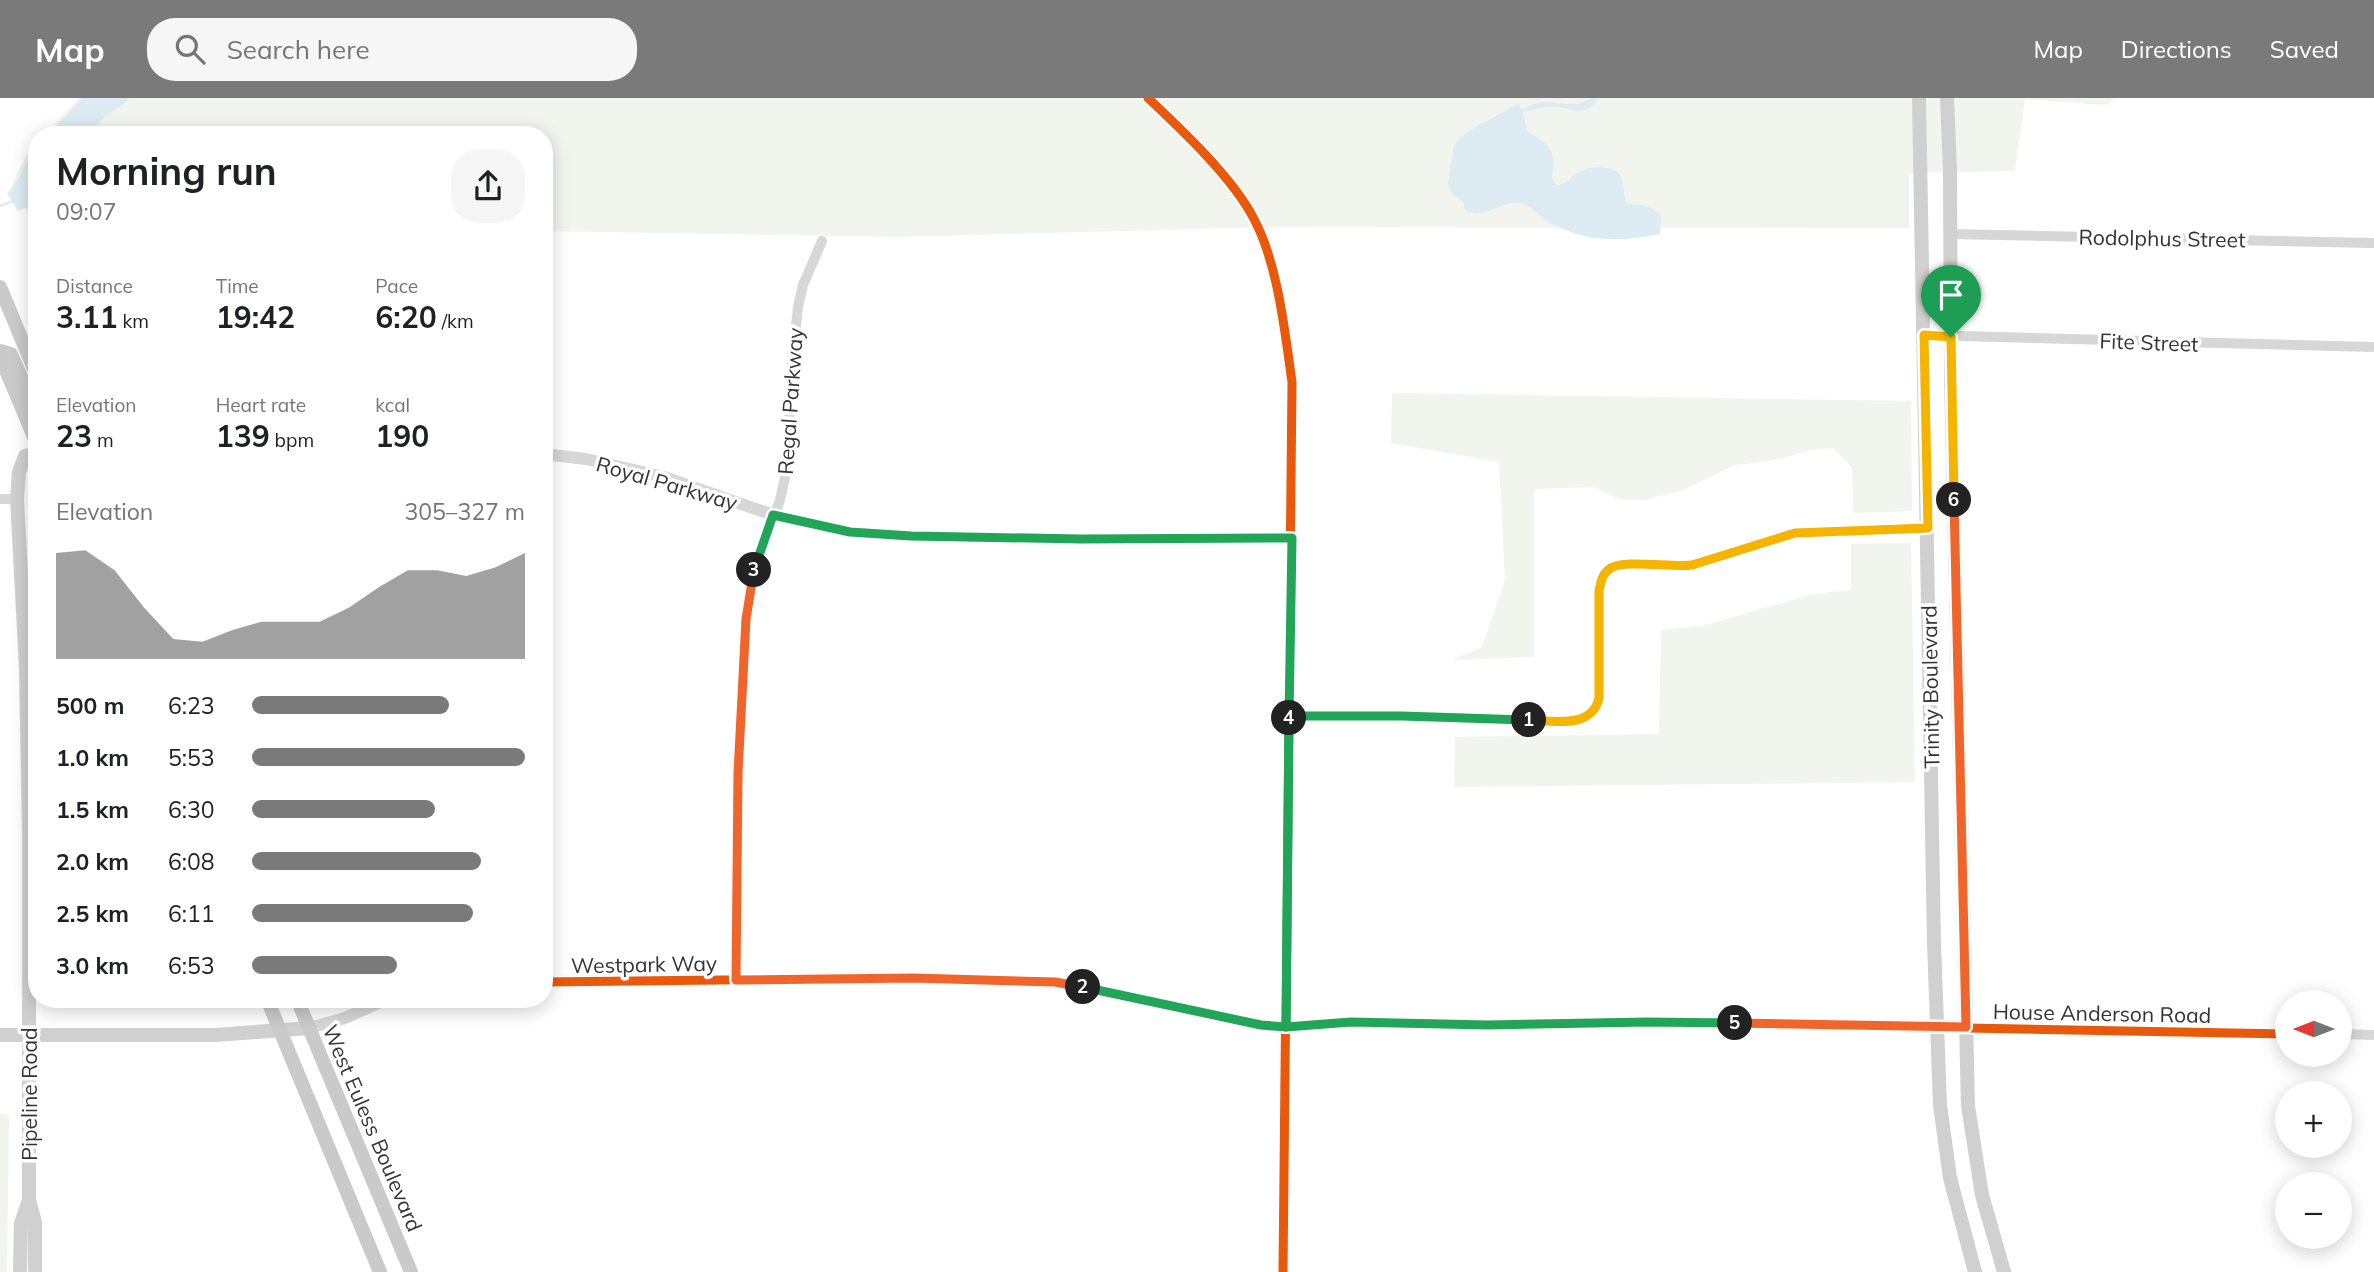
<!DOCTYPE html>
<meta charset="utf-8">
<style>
body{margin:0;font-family:Mulish,sans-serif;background:#f6f6f6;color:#202124;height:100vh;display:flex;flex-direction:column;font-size:26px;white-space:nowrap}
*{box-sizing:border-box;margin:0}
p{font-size:23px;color:#757577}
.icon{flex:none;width:38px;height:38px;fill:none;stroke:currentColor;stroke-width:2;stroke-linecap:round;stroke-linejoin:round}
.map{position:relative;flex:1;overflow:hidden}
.panel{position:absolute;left:28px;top:28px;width:525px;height:882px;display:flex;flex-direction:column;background:#fff;border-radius:28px;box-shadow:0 4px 18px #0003}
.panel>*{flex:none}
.needle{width:46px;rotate:270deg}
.fabs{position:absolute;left:2275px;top:892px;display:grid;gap:14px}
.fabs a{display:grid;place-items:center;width:77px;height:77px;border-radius:50%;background:#fff;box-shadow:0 4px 18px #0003;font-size:35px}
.pin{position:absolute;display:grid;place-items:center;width:60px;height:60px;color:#fff;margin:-72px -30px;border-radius:50% 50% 50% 0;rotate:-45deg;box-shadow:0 0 7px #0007}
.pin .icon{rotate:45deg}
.km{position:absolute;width:35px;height:35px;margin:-18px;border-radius:50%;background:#222;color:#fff;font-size:19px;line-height:35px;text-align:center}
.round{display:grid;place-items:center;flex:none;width:74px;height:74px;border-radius:28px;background:#f6f6f6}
.headline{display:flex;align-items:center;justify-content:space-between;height:119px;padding:0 28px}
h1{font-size:38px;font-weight:700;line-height:52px}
.metrics{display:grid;grid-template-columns:repeat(3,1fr);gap:10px;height:119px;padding:7px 28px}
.metrics div{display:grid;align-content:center}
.metrics b{font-size:30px;font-weight:700}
.metrics small{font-size:19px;font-weight:400}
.metrics p{font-size:19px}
.chart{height:196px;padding:14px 28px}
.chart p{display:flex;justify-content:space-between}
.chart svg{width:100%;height:126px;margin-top:7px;fill:#7a7a7a;opacity:.7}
ul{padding:0 28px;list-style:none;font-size:23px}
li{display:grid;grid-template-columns:112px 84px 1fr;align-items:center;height:52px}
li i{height:18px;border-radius:9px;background:#7a7a7a}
header{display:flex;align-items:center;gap:42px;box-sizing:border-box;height:98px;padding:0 35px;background:#7a7a7a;color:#fff}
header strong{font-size:33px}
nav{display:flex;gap:38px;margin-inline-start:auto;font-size:24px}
.search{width:490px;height:63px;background:#f6f6f6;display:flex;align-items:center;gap:18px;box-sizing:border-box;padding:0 24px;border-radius:28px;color:#757577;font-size:26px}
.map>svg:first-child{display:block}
.green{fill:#f1f5ed}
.water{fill:#ddebf3}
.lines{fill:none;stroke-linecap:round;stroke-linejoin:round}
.stream{stroke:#ddebf3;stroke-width:2.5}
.minor{stroke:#d7d7d7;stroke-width:10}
.tertiary{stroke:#d7d7d7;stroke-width:12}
.secondary{stroke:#d0d0d0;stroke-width:14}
.primary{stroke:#cacaca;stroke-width:14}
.cycleway-casing{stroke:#fff;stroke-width:13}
.cycleway{stroke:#e8590c;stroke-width:9}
.split-1-casing{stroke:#fff;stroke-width:14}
.split-2-casing{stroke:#fff;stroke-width:14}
.split-3-casing{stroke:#fff;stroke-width:14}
.split-4-casing{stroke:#fff;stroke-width:14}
.split-5-casing{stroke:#fff;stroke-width:14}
.split-6-casing{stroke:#fff;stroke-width:14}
.split-7-casing{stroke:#fff;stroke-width:14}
.split-1{stroke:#f5b400;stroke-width:9}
.split-2{stroke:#22a559;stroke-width:9}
.split-3{stroke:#f0652b;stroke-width:9}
.split-4{stroke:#22a559;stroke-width:9}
.split-5{stroke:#22a559;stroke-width:9}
.split-6{stroke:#f0652b;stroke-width:9}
.split-7{stroke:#f5b400;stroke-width:9}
.labels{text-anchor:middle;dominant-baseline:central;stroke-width:7;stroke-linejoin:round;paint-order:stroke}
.street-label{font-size:21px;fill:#333;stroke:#fff}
</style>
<header>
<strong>Map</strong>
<div class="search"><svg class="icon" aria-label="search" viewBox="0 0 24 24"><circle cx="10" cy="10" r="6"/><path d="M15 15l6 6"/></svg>Search here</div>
<nav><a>Map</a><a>Directions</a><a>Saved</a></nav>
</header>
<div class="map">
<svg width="2374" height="1174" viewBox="0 0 2374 1174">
<rect width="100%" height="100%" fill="#fff"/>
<g class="green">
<polygon points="79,0 2116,0 2105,7 2025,1 2015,73 1909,75 1909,130 1272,129 898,139 544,133 544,37 44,37"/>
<polygon points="37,44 37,128 11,89 29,52"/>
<polygon points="1392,295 1911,303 1912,413 1853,415 1852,370 1833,350 1810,352 1776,362 1735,367 1681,393 1643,402 1619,401 1594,389 1534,391 1534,559 1452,562 1482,549 1505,483 1499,364 1391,345"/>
<polygon points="1911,445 1915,684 1454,689 1455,639 1659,636 1661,532 1702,528 1813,496 1851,492 1851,446"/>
<polygon points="0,1016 9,1017 7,1174 0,1174"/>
</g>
<g class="water">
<path d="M82,0H129C116,17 104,12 91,37H48Z"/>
<path d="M1590,0H1598C1586,22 1569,8 1552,9C1541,9 1533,12 1523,14L1527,33C1550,46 1557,53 1552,80L1556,87C1566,87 1568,81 1576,76C1589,67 1604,68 1617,73L1621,78L1626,105L1649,109L1661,116L1660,136C1619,144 1586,145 1549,124C1539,118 1530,106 1517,105C1498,103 1486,123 1465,112L1463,103L1451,95L1448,85L1454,47C1470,29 1479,28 1498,17C1506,13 1509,8 1519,7L1521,11C1529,9 1536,4 1544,4C1562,3 1574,12 1590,0Z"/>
<path d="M37,48V100L31,108L18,113L7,95C22,82 24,62 37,48Z"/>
</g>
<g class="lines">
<polyline class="stream" points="0,108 13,103"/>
<g class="minor">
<polyline points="1950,136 2374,145"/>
<polyline points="1924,237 2374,249"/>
<polyline points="0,401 17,401"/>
<path d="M1289,618H1402L1570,623C1586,621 1595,616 1599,600V493C1601,485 1601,478 1608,472C1621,460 1671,470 1691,467L1795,435L1928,430"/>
<polyline points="736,882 738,675 746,521 754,473 780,402 787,370 791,273 798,209 803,187 822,143"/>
<polyline points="1286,929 1351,924 1488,927 1647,924 2287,936"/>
<polyline points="2340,936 2374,937"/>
</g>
<g class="tertiary">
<path d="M1148,0C1182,32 1233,80 1254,121C1278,166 1285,235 1292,284L1283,1174"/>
<polyline points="544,356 586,361 664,379 773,417 850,434 911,438 1081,441 1291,440"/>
<polyline points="544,884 914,880 1055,884 1261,927 1286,929"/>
<polyline points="309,930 345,920 387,901"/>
</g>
<g class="secondary">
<polyline points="1919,0 1934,845 1940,1007 1950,1080 1975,1174"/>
<polyline points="1947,0 1950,72 1951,280 1968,1008 1982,1097 2004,1174"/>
<polyline points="0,937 216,937 309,930"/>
<polyline points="20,1174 21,1125 29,1102"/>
<polyline points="35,1174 35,1124 29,1102 29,733 26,570 17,401 19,374 25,358 37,355"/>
</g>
<g class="primary">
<polyline points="0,189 37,278"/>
<polyline points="0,253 11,256 37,315"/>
<polyline points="0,258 37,346"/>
<polyline points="267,901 380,1174"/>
<polyline points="297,901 411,1174"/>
</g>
<g class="cycleway-casing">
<g id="cycleway">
<path d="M1148,0C1182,32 1233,80 1254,121C1278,166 1285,235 1292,284L1283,1174"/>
<polyline points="544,884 914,880 1055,884 1280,929 1351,924 1488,927 1647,924 2287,936"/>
</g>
</g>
<use href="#cycleway" class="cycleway"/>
</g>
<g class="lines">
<g class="split-1-casing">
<path id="split-1" d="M1529,622C1554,623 1592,631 1599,600V493C1601,485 1601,478 1608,472C1621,460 1671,470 1692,467L1795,435L1928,430L1924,237L1951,239"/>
</g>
<g class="split-2-casing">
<polyline id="split-2" points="1083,889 1261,927 1286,929 1289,618 1402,618 1529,622"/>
</g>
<g class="split-3-casing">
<polyline id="split-3" points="754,472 746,521 738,675 736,882 914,880 1055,884 1083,889"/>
</g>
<g class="split-4-casing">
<polyline id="split-4" points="754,472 773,417 850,434 911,438 1081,441 1292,440 1289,620"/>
</g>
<g class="split-5-casing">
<polyline id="split-5" points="1289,620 1286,929 1351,924 1488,927 1647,924 1735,925"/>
</g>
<g class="split-6-casing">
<polyline id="split-6" points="1735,925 1966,929 1954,402"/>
</g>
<g class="split-7-casing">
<polyline id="split-7" points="1951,239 1954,402"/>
</g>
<use href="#split-1" class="split-1"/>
<use href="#split-2" class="split-2"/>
<use href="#split-3" class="split-3"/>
<use href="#split-4" class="split-4"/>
<use href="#split-5" class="split-5"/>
<use href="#split-6" class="split-6"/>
<use href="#split-7" class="split-7"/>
</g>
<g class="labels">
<g class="street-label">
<text transform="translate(2162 140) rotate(1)">Rodolphus Street</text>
<text transform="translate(2149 244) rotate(2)">Fite Street</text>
<text transform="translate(790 303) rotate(-86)">Regal Parkway</text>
<text transform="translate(667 385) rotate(16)">Royal Parkway</text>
<text transform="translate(1930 589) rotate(-91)">Trinity Boulevard</text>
<text transform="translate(644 866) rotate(-1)">Westpark Way</text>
<text transform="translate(2102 915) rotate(1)">House Anderson Road</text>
<text transform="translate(29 996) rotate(-90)">Pipeline Road</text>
<text transform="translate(373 1030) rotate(67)">West Euless Boulevard</text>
</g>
</g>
</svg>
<div class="fabs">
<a><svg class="needle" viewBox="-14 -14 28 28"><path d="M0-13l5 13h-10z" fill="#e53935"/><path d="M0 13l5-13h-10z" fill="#757577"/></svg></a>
<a>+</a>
<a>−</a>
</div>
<div class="pin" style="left:1951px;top:239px;background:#1e9e55"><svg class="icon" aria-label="arrive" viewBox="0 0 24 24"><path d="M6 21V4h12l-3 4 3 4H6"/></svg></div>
<b class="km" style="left:1529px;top:622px">1</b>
<b class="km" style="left:1083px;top:889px">2</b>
<b class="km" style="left:754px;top:472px">3</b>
<b class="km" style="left:1289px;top:620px">4</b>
<b class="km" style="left:1735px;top:925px">5</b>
<b class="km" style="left:1954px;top:402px">6</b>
<section class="panel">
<div class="headline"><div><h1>Morning run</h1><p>09:07</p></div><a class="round"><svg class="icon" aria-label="share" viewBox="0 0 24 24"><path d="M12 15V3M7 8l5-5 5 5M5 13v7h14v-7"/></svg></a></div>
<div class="metrics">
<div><p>Distance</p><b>3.11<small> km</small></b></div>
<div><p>Time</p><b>19:42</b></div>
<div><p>Pace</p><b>6:20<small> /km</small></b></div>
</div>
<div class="metrics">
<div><p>Elevation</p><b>23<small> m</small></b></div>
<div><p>Heart rate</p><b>139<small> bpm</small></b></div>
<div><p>kcal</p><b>190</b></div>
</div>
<div class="chart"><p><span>Elevation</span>305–327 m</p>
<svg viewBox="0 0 160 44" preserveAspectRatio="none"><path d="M0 44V7L10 6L20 13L30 26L40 37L50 38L60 34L70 31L80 31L90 31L100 26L110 19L120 13L130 13L140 15L150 12L160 7V44z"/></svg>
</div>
<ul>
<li><b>500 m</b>6:23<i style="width:72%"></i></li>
<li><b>1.0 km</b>5:53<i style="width:100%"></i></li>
<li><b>1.5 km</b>6:30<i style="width:67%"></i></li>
<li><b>2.0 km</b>6:08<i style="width:84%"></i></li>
<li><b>2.5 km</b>6:11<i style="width:81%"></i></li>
<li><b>3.0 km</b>6:53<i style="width:53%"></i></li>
</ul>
</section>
</div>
